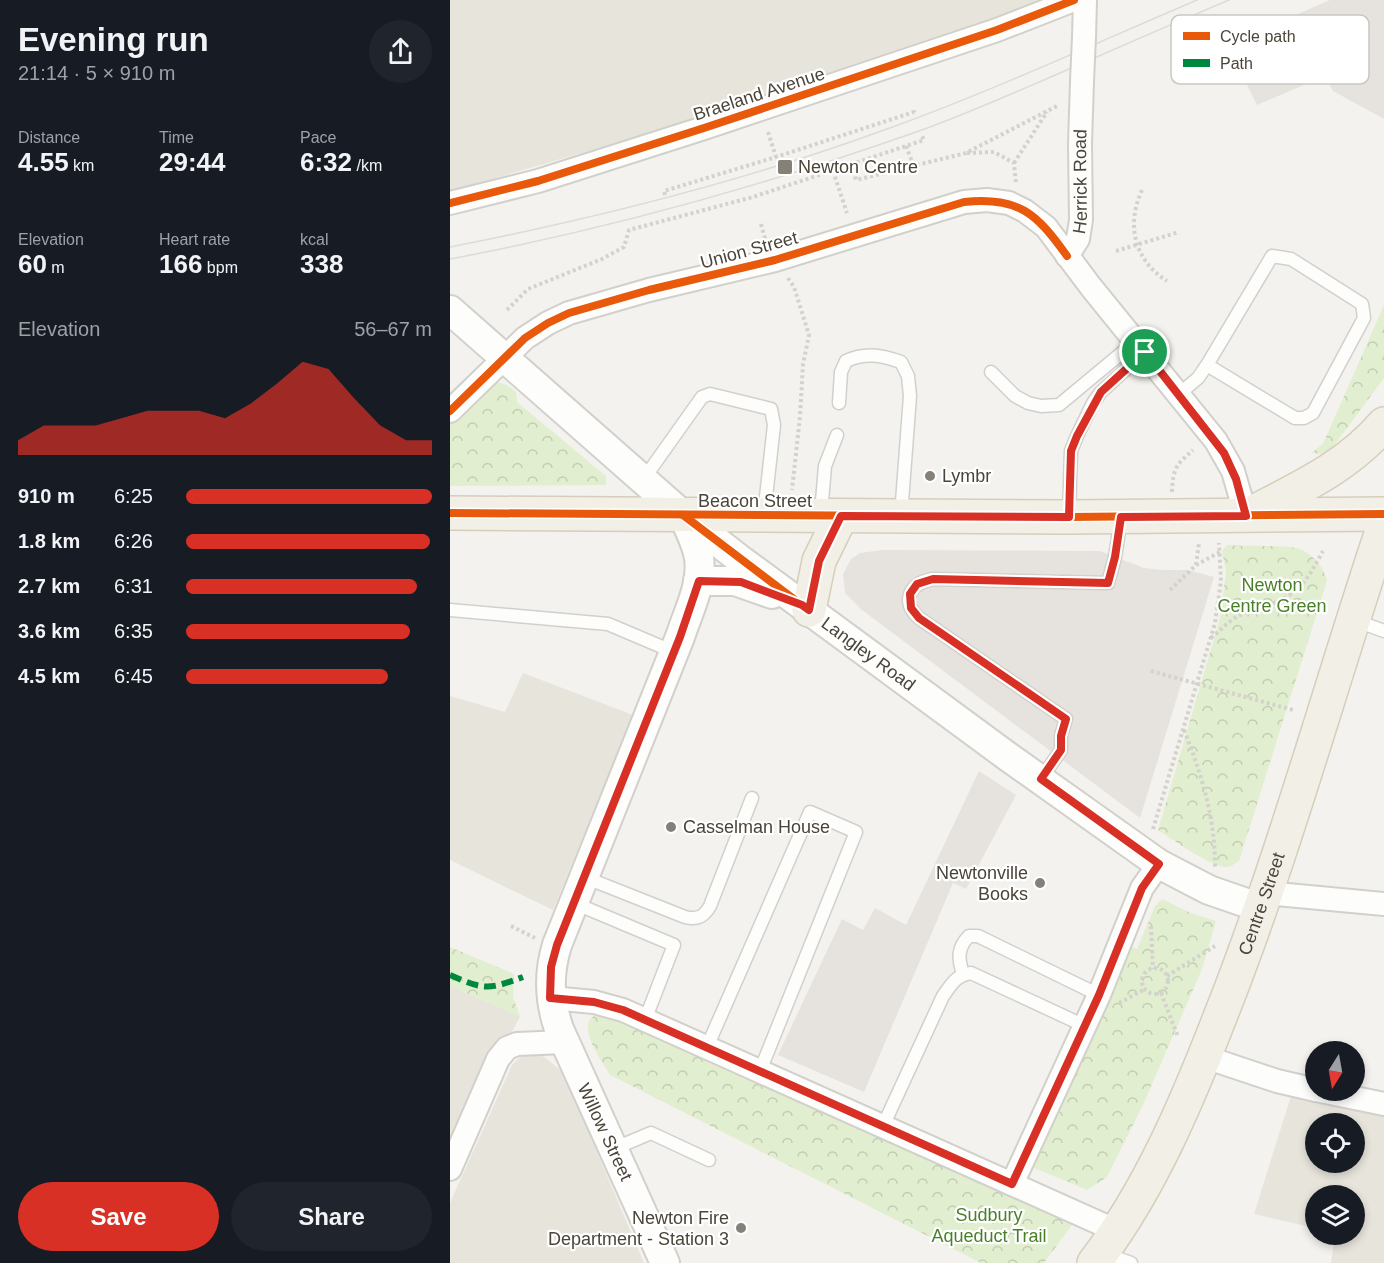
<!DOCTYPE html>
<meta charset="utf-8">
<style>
body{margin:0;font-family:Helvetica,sans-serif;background:#20242c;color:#f1f3f6;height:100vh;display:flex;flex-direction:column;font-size:22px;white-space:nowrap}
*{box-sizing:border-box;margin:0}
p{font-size:20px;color:#9ea1a6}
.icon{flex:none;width:33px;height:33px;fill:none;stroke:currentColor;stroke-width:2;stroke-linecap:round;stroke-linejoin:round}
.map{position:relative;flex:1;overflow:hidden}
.side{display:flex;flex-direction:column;background:#171b24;width:450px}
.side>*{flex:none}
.needle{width:39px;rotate:191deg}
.buttons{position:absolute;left:855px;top:1041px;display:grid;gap:12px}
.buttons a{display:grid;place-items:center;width:60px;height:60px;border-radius:50%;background:#171b24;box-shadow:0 3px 9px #0003;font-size:30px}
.pin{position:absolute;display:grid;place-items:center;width:51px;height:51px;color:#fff;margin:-26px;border:3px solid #fff;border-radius:50%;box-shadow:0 2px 6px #0007}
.round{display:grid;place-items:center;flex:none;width:63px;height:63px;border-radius:32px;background:#20242c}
.headline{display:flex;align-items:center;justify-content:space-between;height:102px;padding:0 18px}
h1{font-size:33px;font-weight:700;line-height:45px}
.metrics{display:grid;grid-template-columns:repeat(3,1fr);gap:9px;height:102px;padding:6px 18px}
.metrics div{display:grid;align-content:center}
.metrics b{font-size:26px;font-weight:700}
.metrics small{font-size:16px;font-weight:400}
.metrics p{font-size:16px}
.chart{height:168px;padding:12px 18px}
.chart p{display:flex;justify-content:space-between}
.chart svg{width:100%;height:108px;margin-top:6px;fill:#d93025;opacity:.7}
.button{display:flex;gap:12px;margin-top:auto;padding:12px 18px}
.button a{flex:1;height:69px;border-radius:36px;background:#d93025;color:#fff;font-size:24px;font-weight:700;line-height:69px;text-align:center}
.button a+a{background:#20242c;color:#f1f3f6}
ul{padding:0 18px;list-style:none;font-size:20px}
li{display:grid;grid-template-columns:96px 72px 1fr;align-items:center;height:45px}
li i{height:15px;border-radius:8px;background:#d93025}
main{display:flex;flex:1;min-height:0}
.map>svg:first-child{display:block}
.residential{fill:#e7e4dc;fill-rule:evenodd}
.park{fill:url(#park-crowns)}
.parking{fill:#e6e3df}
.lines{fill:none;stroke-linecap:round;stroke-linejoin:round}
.service-casing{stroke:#d2d0cb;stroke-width:15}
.minor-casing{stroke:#d2d0cb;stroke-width:26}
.tertiary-casing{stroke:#d2d0cb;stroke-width:32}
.primary-casing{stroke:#d6cebb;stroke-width:36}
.path{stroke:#d3d2cc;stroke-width:4;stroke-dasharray:3 3;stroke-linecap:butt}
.service{stroke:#fdfdfc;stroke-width:12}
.minor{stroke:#fdfdfc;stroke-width:22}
.tertiary{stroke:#fdfdfc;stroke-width:28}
.primary{stroke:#f2efe6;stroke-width:33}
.tram{stroke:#dbdbda;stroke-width:1.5}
.minor-bridge-casing{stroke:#d2d0cb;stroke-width:26;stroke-linecap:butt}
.minor-bridge{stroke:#fdfdfc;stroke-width:22}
.quiet{stroke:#00873e;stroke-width:6;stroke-dasharray:12 6;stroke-linecap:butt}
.cycleway-casing{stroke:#fff;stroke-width:11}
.cycleway{stroke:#e8590c;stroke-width:8}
.route-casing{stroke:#fff;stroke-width:12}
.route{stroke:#d93025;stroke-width:8}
.poi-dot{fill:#868178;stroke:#fff;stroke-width:2}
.labels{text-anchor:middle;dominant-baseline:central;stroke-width:4.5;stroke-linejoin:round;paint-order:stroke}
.street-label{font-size:18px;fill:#4b4439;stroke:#fff}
.poi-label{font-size:18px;fill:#4b4439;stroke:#fff;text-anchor:start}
.park-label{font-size:18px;fill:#4a7f2a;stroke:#fff}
.key{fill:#fff;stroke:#c9c7c4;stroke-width:1.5}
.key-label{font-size:16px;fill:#4b4439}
</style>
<main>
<section class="side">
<div class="headline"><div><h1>Evening run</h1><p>21:14 · 5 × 910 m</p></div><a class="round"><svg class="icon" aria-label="share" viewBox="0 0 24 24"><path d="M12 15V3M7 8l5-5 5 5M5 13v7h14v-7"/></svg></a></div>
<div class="metrics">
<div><p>Distance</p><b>4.55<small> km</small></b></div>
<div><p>Time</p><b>29:44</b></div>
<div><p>Pace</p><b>6:32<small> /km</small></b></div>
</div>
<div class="metrics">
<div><p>Elevation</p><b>60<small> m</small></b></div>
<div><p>Heart rate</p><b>166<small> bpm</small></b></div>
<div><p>kcal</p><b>338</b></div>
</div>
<div class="chart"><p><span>Elevation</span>56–67 m</p>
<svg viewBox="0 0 160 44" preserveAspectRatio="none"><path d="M0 44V38L10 32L20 32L30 32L40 29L50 26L60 26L70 26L80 29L90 23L100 15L110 6L120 9L130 21L140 32L150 38L160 38V44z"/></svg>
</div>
<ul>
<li><b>910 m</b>6:25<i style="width:100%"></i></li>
<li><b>1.8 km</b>6:26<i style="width:99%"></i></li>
<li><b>2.7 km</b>6:31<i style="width:94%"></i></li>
<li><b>3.6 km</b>6:35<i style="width:91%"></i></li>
<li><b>4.5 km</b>6:45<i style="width:82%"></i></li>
</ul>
<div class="button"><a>Save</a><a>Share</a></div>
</section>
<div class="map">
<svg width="934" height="1263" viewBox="0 0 934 1263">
<defs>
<pattern id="park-crowns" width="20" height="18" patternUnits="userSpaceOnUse" patternTransform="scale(1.5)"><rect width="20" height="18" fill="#e1eecf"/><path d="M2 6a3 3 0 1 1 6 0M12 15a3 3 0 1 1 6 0" fill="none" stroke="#c3cdb2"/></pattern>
</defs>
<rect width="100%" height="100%" fill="#f4f2ee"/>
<g class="residential">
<polygon points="0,0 595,0 558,16 270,113 0,191"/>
<polygon points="73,673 183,715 103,910 0,860 0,696 55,712"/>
<polygon points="0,986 70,1016 0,1157"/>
<polygon points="72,1055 93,1056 113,1072 194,1263 0,1263 0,1203 62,1065"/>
<path d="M841,1096L934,1117V1263H881L885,1235L904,1234V1196H866L865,1228L804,1214ZM866,1124H904V1162H866Z"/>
</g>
<g class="park">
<polygon points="934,305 934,378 883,447 873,454 861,453 873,444"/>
<path d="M45,382C54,383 59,386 66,392L67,402L156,476V485L0,486V418Z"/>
<path d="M777,545C794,547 837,544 850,549C862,554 875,568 877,581L789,861C784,864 781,867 776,867C761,867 722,839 708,830L770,618L776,572L772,551Z"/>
<polygon points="712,899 741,913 766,921 752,969 693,1105 657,1177 637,1190 582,1167 582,1163 679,946 687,949 705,906"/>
<polygon points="0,947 64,974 63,997 70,1016 0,986"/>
<path d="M146,1015L163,1016L617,1220L622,1225L594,1263H531L160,1075C152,1061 124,1024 146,1015Z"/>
</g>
<g class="parking">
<polygon points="880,0 934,0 934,119 883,91 875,76 807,105 777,45"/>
<polygon points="432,550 650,551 694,568 713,570 738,570 764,577 690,818 412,610 395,593 393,574 401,559 410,553"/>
<polygon points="529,771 566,795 516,889 503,883 414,1092 328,1055 392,919 413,930 425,908 456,925"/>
</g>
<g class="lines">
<g class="service-casing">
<g id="service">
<polyline points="541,372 565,396 578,403 591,406 609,405 686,341"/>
<polyline points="729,394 748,378 757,365 822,256 841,259 912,304 914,318 863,413 854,418 845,418 757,365"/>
<path d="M389,403L391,372L396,361C415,352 431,355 451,362L458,376L460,396L451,515"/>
<polyline points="193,480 252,397 260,394 321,409 324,425 314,515"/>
<polyline points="371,513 375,466 387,435"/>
<polyline points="619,516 621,451 627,436 643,403 651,392 695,352"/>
<polyline points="0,610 158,624 224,652"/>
<polyline points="904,620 934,631"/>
<path d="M591,779L611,750V736L616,719L469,618C450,601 460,583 483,579L658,583L665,557L671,519"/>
<path d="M134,877L235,917C247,920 254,917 260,906L302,798"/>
<polyline points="124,903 224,945 195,1020"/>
<path d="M513,974C508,959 507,948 519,936H528L649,995"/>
<polyline points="257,1047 360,812 406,832 310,1071"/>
<path d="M433,1126L493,996C501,985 506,975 521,973L635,1026"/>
<polyline points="163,1149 201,1133 259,1160"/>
<polyline points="653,1253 681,1263"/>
</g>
</g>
<g class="minor-casing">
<g id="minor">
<polyline points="634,37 635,0"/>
<polyline points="0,203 88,181 254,128 547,30 624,0"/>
<path id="s1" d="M617,256L628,239L631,220L630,144L632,81"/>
<polyline points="0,411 75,338 98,323 119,313 199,290 325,260 514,202 537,200 559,203 575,211 596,227 641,287 766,441 783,471 796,516"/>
<polyline points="816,893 934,904"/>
<polyline points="101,998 144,1002 173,1010 667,1231"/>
<polyline points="755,1057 827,1081 866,1090"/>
<polyline points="866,1090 934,1104"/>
<polyline points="0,1169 48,1059 57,1048 67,1044 114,1042"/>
<polyline points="562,1184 649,995 692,888 709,864"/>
</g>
</g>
<g class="tertiary-casing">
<g id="tertiary">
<path id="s2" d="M0,310L233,515L292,561L557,756L709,864L759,890L811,908"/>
<polyline points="248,581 285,581 322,594"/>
<path d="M215,1263L109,1029C99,1000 98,974 107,945L230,637C238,612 253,584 249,558C247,544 239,530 234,517"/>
</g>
</g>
<g class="primary-casing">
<g id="primary">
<polyline points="0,513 619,517 934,514"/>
<path d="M802,513C851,487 897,467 934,424"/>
<polyline points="359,610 369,561 391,516"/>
<path id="s3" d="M644,1263C700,1190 737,1102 770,1017C834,856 879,689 934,525"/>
</g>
</g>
<g class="path">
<polyline points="318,132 326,157"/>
<polyline points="456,146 463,164"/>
<polyline points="517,153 544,152 564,163 566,184"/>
<polyline points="564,163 597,112"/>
<polyline points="402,165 406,180 516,153 609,105"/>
<polyline points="383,171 397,213"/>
<path d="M692,190C676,225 684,260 717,281"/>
<polyline points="215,195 214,191 326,157 464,112 465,115"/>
<polyline points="311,224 316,242"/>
<polyline points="666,251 729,232"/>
<polyline points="338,278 344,287 359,335 353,364 350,417 342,490"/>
<polyline points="57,310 78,289 152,259 174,247 179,230 303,197 474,140 472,136"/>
<path d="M722,492C723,468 726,465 743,450"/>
<polyline points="746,565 749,543"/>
<polyline points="720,590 746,565 770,552"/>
<path d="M761,638C772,629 781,618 795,613C811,606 828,604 842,593C857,582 864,567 873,551"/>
<polyline points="701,671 843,710"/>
<path d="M734,730C752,776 765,817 765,867"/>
<polyline points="703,829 765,623 771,581 769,543"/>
<polyline points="61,926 85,938"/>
<polyline points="701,926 703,969"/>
<circle cx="705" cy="981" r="13"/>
<polyline points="717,976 765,946"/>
<polyline points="711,993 728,1037"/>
<polyline points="669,1003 695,989"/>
</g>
<use href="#service" class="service"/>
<use href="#minor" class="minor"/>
<use href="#tertiary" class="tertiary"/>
<use href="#primary" class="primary"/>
<g class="tram">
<path d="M0,247C148,218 295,181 437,129C542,91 644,44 747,0"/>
<path d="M0,259C159,229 316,185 469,131C514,115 559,95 603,76C662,50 720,25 779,0"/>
</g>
<g class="minor-bridge-casing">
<polyline id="minor-bridge" points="632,81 634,37"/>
</g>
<use href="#minor-bridge" class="minor-bridge"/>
<path class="quiet" d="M0,975C34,990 38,990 73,977"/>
<g class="cycleway-casing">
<g id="cycleway">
<polyline points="0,203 88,181 254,128 547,30 624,0"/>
<path d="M0,411L75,338L98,323L119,313L199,290L325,260L514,202C569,196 587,214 617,256"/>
<polyline points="0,513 619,517 934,514"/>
<polyline points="233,515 345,600"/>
</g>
</g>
<use href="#cycleway" class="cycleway"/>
</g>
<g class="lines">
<g class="route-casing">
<polygon id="route" points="695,352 774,453 786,479 796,516 671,517 665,557 658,583 483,579 467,584 460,594 461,608 469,618 616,719 611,736 611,750 591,779 709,864 692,888 649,995 562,1184 173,1010 144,1002 100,998 101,967 107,945 230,637 249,581 291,582 352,605 359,610 369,561 391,516 619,517 621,451 627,436 651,392"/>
</g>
<use href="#route" class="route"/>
</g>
<g class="poi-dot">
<rect x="327" y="159" width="16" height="16" rx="3"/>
<circle cx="480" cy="476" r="6"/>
<circle cx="221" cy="827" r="6"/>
<circle cx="590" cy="883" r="6"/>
<circle cx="291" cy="1228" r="6"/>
</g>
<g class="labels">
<g class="street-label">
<text transform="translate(309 94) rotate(-18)">Braeland Avenue</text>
<text stroke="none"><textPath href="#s1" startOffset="78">Herrick Road</textPath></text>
<text transform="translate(299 250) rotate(-15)">Union Street</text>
<text x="305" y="501">Beacon Street</text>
<text stroke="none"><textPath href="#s2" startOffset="542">Langley Road</textPath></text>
<text stroke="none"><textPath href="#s3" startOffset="398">Centre Street</textPath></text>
<text transform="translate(155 1132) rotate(65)">Willow Street</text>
</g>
<g class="poi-label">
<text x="348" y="167">Newton Centre</text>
<text x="492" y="476">Lymbr</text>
<text x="233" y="827">Casselman House</text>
<text x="578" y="873" text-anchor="end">Newtonville<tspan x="578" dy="21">Books</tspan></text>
<text x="279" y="1218" text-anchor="end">Newton Fire<tspan x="279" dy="21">Department - Station 3</tspan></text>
</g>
<g class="park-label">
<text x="822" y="585">Newton<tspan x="822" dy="21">Centre Green</tspan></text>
<text x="539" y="1215">Sudbury<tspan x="539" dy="21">Aqueduct Trail</tspan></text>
</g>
</g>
<rect x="721" y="15" width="198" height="69" rx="9" class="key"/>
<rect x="733" y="32" width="27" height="8" fill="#e8590c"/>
<rect x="733" y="59" width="27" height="8" fill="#00873e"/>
<g class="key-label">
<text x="770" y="42">Cycle path</text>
<text x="770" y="69">Path</text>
</g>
</svg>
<div class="buttons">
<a><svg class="needle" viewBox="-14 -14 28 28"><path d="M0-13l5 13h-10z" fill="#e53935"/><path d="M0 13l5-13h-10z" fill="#9ea1a6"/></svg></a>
<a><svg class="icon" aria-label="locate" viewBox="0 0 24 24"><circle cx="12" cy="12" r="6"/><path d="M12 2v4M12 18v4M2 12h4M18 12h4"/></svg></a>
<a><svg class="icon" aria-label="layers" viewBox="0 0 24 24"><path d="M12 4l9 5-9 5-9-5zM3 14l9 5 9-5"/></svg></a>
</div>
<div class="pin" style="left:695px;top:352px;background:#1e9e55"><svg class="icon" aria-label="arrive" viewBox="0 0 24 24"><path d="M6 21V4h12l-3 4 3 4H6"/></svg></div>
</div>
</main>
